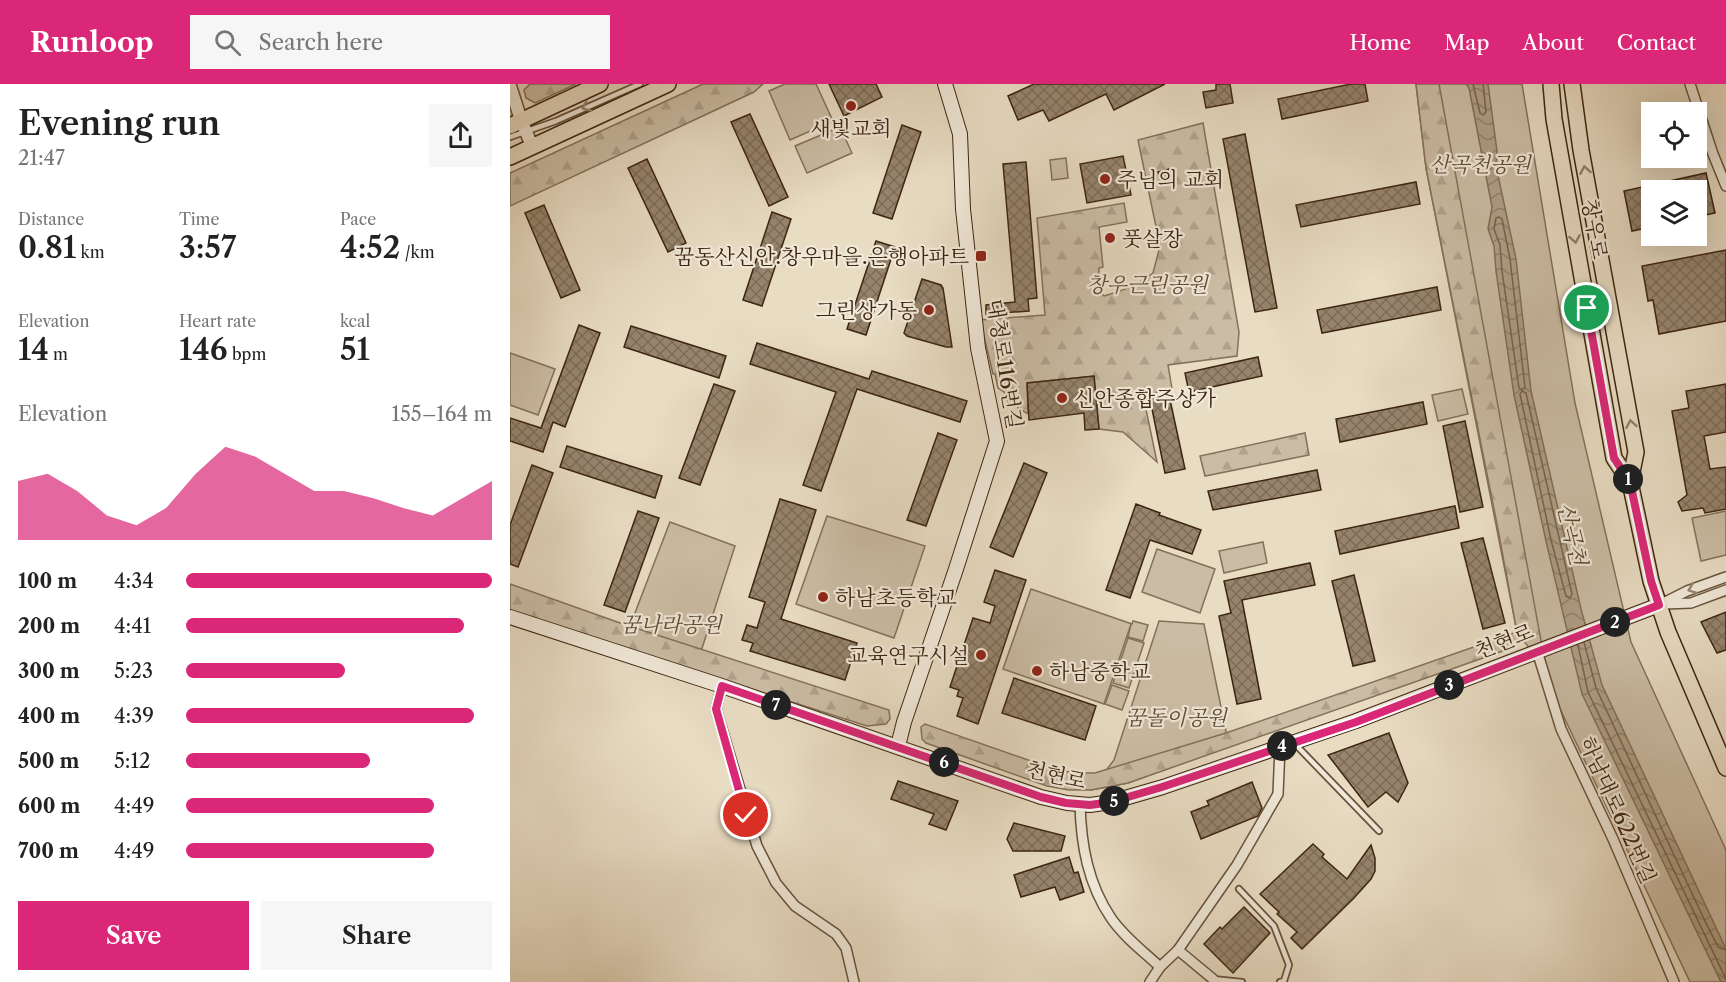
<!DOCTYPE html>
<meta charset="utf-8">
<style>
body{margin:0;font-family:"Libre Caslon Text","Noto Serif KR",serif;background:#f6f6f6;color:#222;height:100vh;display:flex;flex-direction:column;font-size:22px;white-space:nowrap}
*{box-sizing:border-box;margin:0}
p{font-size:20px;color:#767676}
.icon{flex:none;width:33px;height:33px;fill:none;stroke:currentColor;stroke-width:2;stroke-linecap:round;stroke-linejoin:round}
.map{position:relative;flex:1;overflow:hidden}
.drawer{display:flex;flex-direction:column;background:#fff;width:510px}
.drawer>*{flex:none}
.controls{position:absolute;left:1131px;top:18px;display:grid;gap:12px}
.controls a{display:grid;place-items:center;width:66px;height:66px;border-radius:0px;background:#fff;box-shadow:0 6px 24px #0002;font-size:30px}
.pin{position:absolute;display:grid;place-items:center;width:51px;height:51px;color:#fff;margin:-26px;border:3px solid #fff;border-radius:50%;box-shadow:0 2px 6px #0007}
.km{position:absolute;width:30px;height:30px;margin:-15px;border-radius:50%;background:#222;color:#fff;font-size:16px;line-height:30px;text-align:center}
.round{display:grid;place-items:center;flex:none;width:63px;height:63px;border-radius:0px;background:#f6f6f6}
.summary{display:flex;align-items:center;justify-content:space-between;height:102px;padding:0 18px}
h1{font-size:33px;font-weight:600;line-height:45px}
.metrics{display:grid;grid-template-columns:repeat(3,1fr);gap:9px;height:102px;padding:6px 18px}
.metrics div{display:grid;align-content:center}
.metrics b{font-size:30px;font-weight:600}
.metrics small{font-size:16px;font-weight:400}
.metrics p{font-size:16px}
.chart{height:168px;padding:12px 18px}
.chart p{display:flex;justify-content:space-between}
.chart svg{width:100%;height:108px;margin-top:6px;fill:#db2777;opacity:.7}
.action{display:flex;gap:12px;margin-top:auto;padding:12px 18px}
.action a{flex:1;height:69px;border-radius:0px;background:#db2777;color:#fff;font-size:24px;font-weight:600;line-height:69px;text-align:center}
.action a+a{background:#f6f6f6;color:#222}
ul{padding:0 18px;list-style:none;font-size:20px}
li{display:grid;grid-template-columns:96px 72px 1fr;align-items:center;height:45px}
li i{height:15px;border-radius:8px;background:#db2777}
header{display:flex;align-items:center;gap:36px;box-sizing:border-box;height:84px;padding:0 30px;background:#db2777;color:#fff}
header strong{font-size:28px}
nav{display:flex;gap:33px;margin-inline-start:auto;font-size:21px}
.search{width:420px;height:54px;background:#f6f6f6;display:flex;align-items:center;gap:15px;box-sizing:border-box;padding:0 21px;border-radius:0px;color:#767676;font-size:22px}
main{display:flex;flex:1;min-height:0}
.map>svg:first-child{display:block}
.green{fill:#cbbda5;stroke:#84715a;stroke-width:1.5}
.forest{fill:url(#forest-firs);stroke:#84715a;stroke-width:1.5}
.water{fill:url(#water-waves);stroke:#816e57;stroke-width:1.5}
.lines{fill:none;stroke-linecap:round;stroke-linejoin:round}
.shore{stroke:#76624b;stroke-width:1.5}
.building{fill:url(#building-cross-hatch);stroke:#3d2510;stroke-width:1.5}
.service-casing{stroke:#68533d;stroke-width:8}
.minor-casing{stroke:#68533d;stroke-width:12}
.tertiary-casing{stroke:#68533d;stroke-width:15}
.secondary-casing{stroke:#3d2510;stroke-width:16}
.primary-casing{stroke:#3d2510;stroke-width:18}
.service{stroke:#f0e8d8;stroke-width:4.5}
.minor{stroke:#f0e8d8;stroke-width:9}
.tertiary{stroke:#f0e8d8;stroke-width:12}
.secondary{stroke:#f0e8d8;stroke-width:14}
.primary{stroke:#e8dcc3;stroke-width:15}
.oneway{stroke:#968674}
.oneway2{stroke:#92806a}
.route-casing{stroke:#fff;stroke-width:12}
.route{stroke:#db2777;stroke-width:8}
.poi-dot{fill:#8f2418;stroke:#f0e8d8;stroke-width:2}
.labels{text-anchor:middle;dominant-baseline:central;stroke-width:4.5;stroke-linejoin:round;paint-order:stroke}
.poi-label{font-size:21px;fill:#3d2510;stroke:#f0e8d8;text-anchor:start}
.park-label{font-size:21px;font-style:italic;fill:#604b35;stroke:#f0e8d8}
.street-label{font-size:21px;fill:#3d2510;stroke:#f0e8d8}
.water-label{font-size:22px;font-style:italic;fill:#5f4933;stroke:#f0e8d8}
</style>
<header>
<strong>Runloop</strong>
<div class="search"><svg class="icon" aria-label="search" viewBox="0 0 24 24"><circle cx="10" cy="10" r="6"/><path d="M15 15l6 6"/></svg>Search here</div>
<nav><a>Home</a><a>Map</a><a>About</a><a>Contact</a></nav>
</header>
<main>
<section class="drawer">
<div class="summary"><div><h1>Evening run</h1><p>21:47</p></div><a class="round"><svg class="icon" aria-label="share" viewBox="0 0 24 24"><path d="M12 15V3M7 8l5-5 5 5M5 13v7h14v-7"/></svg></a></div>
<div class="metrics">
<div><p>Distance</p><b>0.81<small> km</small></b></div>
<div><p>Time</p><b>3:57</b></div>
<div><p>Pace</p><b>4:52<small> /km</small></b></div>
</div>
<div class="metrics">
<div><p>Elevation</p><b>14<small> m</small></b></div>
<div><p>Heart rate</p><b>146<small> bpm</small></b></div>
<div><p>kcal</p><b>51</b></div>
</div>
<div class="chart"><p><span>Elevation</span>155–164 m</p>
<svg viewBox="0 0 160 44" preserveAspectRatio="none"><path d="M0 44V20L10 17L20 24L30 34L40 38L50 31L60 17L70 6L80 10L90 17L100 24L110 24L120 27L130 31L140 34L150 27L160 20V44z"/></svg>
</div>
<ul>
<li><b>100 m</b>4:34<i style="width:100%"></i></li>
<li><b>200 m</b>4:41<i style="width:91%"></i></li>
<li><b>300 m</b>5:23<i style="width:52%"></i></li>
<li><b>400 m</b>4:39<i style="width:94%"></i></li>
<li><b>500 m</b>5:12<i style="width:60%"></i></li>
<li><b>600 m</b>4:49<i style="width:81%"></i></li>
<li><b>700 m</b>4:49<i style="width:81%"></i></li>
</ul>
<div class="action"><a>Save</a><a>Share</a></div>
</section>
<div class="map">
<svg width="1216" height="898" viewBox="0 0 1216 898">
<defs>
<pattern id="forest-firs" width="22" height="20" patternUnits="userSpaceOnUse" patternTransform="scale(1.5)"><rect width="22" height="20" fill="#cbbda5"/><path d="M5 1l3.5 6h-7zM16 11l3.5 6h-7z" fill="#afa28d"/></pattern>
<pattern id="water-waves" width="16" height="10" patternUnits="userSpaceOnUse" patternTransform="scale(1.5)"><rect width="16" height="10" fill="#ae9e86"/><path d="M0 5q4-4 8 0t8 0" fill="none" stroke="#8f816c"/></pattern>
<pattern id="building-cross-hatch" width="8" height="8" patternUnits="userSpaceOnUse" patternTransform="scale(1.5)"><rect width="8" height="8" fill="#96846d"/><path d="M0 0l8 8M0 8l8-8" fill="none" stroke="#7c6c58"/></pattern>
</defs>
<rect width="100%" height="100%" fill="#e8dcc3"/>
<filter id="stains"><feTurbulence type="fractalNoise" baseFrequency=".00333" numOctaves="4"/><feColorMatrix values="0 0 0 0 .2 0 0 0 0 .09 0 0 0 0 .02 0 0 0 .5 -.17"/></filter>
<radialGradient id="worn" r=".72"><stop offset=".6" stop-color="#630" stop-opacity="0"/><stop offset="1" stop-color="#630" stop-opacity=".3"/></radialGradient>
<g class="green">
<polygon points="275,0 306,0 323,37 280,56 259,7"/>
<polygon points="906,0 1012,0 1065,319 1121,558 1216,766 1216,898 1180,898 1042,608 1036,584 1007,548 916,84"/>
<polygon points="330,43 342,69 297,89 285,62"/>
<polygon points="556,74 558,94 542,96 540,76"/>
<polygon points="0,269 45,285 28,331 0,321"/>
<polygon points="952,305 958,330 928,337 922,311"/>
<polygon points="1216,427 1216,471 1191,477 1182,434"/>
<polygon points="317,432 415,462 384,554 286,520"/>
<polygon points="160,438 225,462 184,589 111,565"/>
<polygon points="753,458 757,479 714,489 709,467"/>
<polygon points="647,465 705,485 690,529 632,508"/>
<polygon points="521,505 622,540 623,537 638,541 633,557 618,553 621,540 594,620 493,585"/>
<polygon points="649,537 694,540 719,662 618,699 581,706 604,676"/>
<polygon points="618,554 634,559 619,604 603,599"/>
<polygon points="602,601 619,607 612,626 595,620"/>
</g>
<g class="forest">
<polygon points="20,0 66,0 25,19 16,14 14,6"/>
<polygon points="193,0 253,0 244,8 0,122 0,89"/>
<polygon points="906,0 929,0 1036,584 1012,555 1004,563 618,699 581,706 559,706 537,702 416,659 412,655 411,643 415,640 544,685 565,689 585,689 716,649 1007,548 987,440 916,84"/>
<path d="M693,39L729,248L727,272L658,281L662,305L633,311L647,378L613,348L589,345L584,292L517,299L518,330L508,324L506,320L499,319L494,308L488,304L485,290H483L470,236L535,231L527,134L614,119L617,138L589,143L593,183L589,184L588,206L594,212C613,207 628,201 643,189L650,162L628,56Z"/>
<polygon points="795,349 799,371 695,392 690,372"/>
<polygon points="0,500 113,540 379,626 380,635 376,640 357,642 0,528"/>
</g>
<polygon class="water" points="956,0 978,0 987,67 986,82 1006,175 1021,307 1071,525 1092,601 1216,865 1216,898 1211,898 1072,610 1036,457 1004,311 986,187 984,162 978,145 982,123 959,4"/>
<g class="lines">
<g class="shore">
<polyline points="963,0 970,29 973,31 976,28 973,0"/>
<polygon points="989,133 992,135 1000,175 1015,303 1012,306 1009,304 992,187 990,161 984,145 986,134"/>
<polygon points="1012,307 1016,309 1062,510 1060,514 1056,512 1041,456 1010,310"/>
<polyline points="1074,558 1086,604 1193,833 1208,863 1216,866"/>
<polyline points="1068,561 1078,608 1216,895"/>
</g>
</g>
<g class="building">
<polygon points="319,0 366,0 372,13 334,32"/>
<polygon points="524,0 655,0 604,26 596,10 539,37 533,26 508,36 498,12"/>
<polygon points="706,0 720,0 723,19 696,24 693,8 706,6"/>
<polygon points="841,0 855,0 858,17 772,35 768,15"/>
<polygon points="240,30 278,113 259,122 221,38"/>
<polygon points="392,41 411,48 382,135 363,129"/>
<polygon points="735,50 767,224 745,228 713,55"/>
<polygon points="613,72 621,111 577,119 570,80"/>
<polygon points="137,75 176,159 158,168 118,84"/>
<polygon points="516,78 527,214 518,215 519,227 476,230 476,221 505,218 493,80"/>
<polygon points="663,84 666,97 652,101 648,88"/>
<polygon points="1196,89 1205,129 1186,133 1186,106 1142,106 1142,143 1122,147 1114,107"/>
<polygon points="906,98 910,120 791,143 786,121"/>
<polygon points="34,121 70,206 51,214 15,129"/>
<polygon points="262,128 281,135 252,222 233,216"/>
<polygon points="366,157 385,163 356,251 337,245"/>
<polygon points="1216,166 1216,237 1149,250 1143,216 1138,217 1132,182"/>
<polygon points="412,195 431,201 433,204 442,263 436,263 397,252 394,249"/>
<polygon points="927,203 931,226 812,249 807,226"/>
<polygon points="69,241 90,249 55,343 43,338 33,368 0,357 0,334 31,344"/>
<polygon points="121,242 216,272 209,294 114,263"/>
<polygon points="247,259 359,295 362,287 457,317 450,338 347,305 311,407 293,401 326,308 240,280"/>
<polygon points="748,273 752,292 679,308 675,289"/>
<polygon points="584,292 589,345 575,346 574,329 519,336 517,299"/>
<polygon points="204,300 225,307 190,401 169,394"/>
<polygon points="1216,300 1216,348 1194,352 1200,385 1216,383 1216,425 1195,429 1193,424 1172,427 1168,418 1177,411 1162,327 1179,324 1176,307"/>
<polygon points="659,311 675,385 655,389 640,315"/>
<polygon points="913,318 917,340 830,358 826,335"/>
<polygon points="955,337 973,423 950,428 933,342"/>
<polygon points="428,349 447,356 416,442 397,436"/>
<polygon points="57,362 152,392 145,414 50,383"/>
<polygon points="514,379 537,389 503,473 480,463"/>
<polygon points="22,381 43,389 8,483 0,480 0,441"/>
<polygon points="807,386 811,406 703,426 698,407"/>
<polygon points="270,415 306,426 271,535 347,559 335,596 240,567 243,559 232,556 237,541 247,544 255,518 239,513"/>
<polygon points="626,420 650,429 649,431 691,446 682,470 640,456 620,514 596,506"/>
<polygon points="945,422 949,444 830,470 825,447"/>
<polygon points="128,427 149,434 115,528 94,521"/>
<polygon points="973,454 995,539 973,545 951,459"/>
<polygon points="800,479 805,501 732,516 751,615 727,620 709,532 721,529 714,497"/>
<polygon points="485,486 516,496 468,640 447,632 453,614 447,612 449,606 440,603 463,534 480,539 485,522 474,518"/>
<polygon points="844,491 865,577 843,582 822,497"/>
<polygon points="1216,528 1216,566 1207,569 1191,538"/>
<polygon points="504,594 586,622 575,656 492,629"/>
<polygon points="879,649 898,699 888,718 876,708 858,723 818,671"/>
<polygon points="388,697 448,717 436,746 419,740 424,730 381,715"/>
<polygon points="742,698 752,724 748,732 691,755 681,728 699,721 697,717"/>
<polygon points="504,739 555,752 551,767 503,767 497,755"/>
<polygon points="803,760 814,770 812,773 837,795 861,761 865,774 865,787 861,795 844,814 792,865 781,854 787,848 767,830 769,828 750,810"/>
<polygon points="559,773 564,789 568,788 574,808 550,816 545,803 511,813 504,791"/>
<polygon points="734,823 760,849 723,889 694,860 710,843 712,845"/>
</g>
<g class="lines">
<g class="service-casing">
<g id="service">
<polyline points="0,53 46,37 130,0"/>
<polyline points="785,660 869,747"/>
<polyline points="729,805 764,842 779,881 774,897 770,898"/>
<polyline points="703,895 732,898"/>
</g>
</g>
<g class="minor-casing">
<g id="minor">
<polyline points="1180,0 1203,70 1216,102"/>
<polyline points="1154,520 1181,519 1216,506"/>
<polyline points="1149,521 1177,507 1216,493"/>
<polyline points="1027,567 1051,645 1103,755 1164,898"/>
<polyline points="212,602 206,625 247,762 266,799 285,822 326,850 336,864 344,898"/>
<path d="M570,720C571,761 578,800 601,834C614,853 634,868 650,883L668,866L727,781L768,710L770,663"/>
<polyline points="668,866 703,895 704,898"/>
<polyline points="640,898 650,883"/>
</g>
</g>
<g class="tertiary-casing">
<polyline id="tertiary" points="0,2 11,36 22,62"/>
</g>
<g class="secondary-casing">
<g id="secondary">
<polyline points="0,533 212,602 531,713 557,719 580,721 601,718 653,703 846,637 1149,521"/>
<polyline points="388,662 394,638 446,485 487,357 468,264 453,125 450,50 435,0"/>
</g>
</g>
<g class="primary-casing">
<g id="primary">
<polyline points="1041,0 1044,35 1104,374 1120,398"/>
<polyline points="1062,0 1071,66 1126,368 1120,398 1141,497 1158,548 1216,684"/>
<polyline points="0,42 90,0"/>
<polyline points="0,73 158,0"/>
</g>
</g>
<use href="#service" class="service"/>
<use href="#minor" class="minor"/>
<use href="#tertiary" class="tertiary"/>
<use href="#secondary" class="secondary"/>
<use href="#primary" class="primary"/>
</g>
<defs><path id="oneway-chevron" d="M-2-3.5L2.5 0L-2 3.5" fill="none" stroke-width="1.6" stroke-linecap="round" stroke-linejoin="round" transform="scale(1.5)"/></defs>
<g class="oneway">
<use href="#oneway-chevron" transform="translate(76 23) rotate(156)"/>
<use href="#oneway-chevron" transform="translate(1182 505) rotate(159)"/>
</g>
<g class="oneway2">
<use href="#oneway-chevron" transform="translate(1075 86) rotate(-100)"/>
<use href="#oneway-chevron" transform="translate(1065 155) rotate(80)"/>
<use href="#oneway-chevron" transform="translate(1121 340) rotate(-100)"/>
</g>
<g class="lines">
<g class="route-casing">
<polyline id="route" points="236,731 206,625 212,602 531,713 556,719 580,721 601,718 652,703 846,638 1149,521 1141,497 1120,398 1104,374 1077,224"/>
</g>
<use href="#route" class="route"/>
</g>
<g class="poi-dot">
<circle cx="341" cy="22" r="6"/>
<circle cx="595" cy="95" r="6"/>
<circle cx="600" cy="154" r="6"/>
<rect x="465" y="166" width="12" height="12" rx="3"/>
<circle cx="419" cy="226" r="6"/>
<circle cx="552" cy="314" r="6"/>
<circle cx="313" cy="513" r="6"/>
<circle cx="471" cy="571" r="6"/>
<circle cx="527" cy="587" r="6"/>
</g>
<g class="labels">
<g class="poi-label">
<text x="341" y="44" text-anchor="middle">새빛교회</text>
<text x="607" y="95">주님의 교회</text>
<text x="612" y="154">풋살장</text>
<text x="459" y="172" text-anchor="end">꿈동산신안.창우마을.은행아파트</text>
<text x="407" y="226" text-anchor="end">그린상가동</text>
<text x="564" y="314">신안종합주상가</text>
<text x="325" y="513">하남초등학교</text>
<text x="459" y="571" text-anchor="end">교육연구시설</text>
<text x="539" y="587">하남중학교</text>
</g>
<g class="park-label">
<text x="970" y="80">산곡천공원</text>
<text x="637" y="200">창우근린공원</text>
<text x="161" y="540">꿈나라공원</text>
<text x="666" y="633">꿈돌이공원</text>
</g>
<g class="street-label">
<text transform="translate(1085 145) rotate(80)">창우로</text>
<text transform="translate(495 280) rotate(81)">대청로116번길</text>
<text transform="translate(994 557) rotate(-21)">천현로</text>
<text transform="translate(546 691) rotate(13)">천현로</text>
<text transform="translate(1108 726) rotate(66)">하남대로622번길</text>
</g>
<g class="water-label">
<text transform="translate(1062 450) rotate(77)">산곡천</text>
</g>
</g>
<rect width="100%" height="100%" filter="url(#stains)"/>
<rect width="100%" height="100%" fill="url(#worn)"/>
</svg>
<div class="controls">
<a><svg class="icon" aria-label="locate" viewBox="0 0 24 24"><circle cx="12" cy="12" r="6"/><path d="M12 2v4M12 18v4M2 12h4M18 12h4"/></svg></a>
<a><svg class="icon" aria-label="layers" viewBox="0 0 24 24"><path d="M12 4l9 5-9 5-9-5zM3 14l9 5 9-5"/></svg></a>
</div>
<div class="pin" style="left:1077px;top:224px;background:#1e9e55"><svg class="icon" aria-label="arrive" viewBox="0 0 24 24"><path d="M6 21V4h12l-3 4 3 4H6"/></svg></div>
<div class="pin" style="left:236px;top:731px;background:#d93025"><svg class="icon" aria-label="check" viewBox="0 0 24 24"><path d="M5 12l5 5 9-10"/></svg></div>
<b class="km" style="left:1118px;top:395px">1</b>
<b class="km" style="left:1105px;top:538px">2</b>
<b class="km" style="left:939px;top:601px">3</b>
<b class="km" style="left:772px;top:662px">4</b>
<b class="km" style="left:604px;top:717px">5</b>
<b class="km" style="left:434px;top:678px">6</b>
<b class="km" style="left:266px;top:621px">7</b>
</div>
</main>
